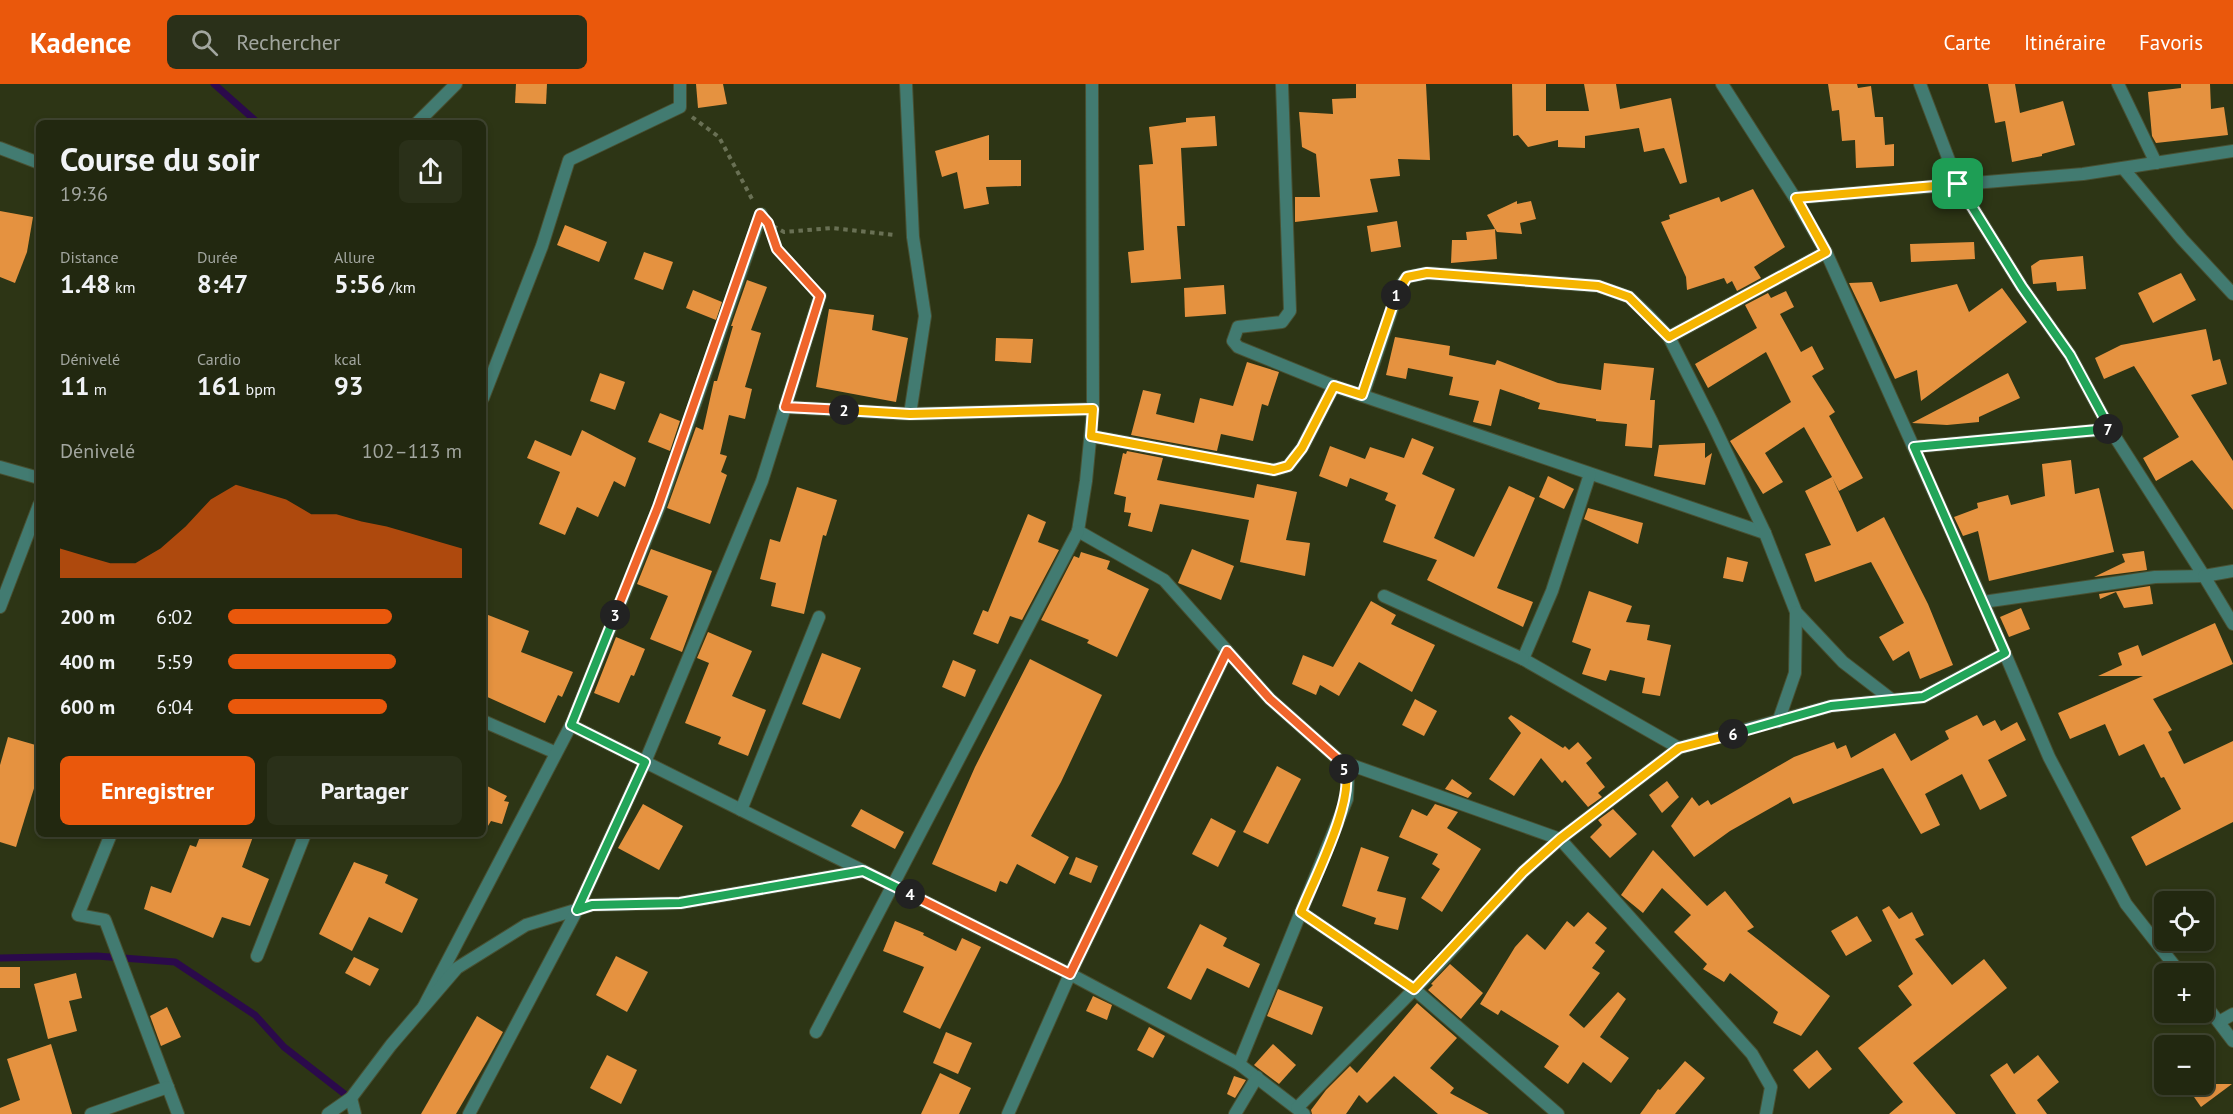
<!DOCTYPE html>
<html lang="fr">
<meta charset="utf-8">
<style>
body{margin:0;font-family:"PT Sans",sans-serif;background:#2a3019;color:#f1f3f6;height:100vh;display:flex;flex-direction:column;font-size:22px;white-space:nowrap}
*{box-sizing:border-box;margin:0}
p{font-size:20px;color:#a2a69f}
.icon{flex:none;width:33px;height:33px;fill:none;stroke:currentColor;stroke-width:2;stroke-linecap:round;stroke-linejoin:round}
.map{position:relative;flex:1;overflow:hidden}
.side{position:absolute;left:36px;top:36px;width:450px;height:717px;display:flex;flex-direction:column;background:#222810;border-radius:9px;box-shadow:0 3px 9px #0003,0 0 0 2px #3f4430}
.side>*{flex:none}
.controls{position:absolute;left:2154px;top:807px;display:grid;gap:12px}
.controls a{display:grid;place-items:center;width:60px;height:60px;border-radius:9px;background:#222810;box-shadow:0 3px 9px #0003,0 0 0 2px #3f4430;font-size:30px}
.pin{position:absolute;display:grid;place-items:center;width:51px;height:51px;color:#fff;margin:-26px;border-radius:12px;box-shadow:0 3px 9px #0006}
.km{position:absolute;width:30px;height:30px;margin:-15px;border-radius:50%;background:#222;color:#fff;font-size:16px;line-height:30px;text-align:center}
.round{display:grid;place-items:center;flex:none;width:63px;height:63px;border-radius:9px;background:#2a3019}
.summary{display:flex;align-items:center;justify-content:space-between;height:102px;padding:0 24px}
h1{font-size:33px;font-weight:800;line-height:45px}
.metrics{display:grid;grid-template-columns:repeat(3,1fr);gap:9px;height:102px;padding:6px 24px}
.metrics div{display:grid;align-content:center}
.metrics b{font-size:26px;font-weight:800}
.metrics small{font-size:16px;font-weight:400}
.metrics p{font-size:16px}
.chart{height:168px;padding:12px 24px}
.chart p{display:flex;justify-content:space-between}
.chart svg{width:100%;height:108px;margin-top:6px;fill:#ea580c;opacity:.7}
.cta{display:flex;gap:12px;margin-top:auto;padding:12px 24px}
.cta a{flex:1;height:69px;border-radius:9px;background:#ea580c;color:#fff;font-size:24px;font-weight:800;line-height:69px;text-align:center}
.cta a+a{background:#2a3019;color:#f1f3f6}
ul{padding:0 24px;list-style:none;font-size:20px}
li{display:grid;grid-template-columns:96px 72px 1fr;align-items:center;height:45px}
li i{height:15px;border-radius:8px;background:#ea580c}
header{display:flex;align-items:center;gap:36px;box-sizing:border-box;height:84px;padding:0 30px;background:#ea580c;color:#fff}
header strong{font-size:28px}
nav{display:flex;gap:33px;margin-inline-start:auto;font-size:21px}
.search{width:420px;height:54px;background:#2a3019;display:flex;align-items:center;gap:15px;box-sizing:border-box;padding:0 21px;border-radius:9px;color:#a2a69f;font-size:22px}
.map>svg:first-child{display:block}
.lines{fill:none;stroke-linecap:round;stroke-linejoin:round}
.stream{stroke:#2b0a4b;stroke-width:7}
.building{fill:#e59240}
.minor-casing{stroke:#485032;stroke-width:14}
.path{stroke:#697054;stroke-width:4;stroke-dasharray:4.5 4.5;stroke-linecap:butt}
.minor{stroke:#427b71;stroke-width:12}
.split-1-casing{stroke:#fff;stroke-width:12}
.split-2-casing{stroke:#fff;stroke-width:12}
.split-3-casing{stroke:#fff;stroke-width:12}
.split-4-casing{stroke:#fff;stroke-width:12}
.split-5-casing{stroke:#fff;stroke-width:12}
.split-6-casing{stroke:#fff;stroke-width:12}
.split-7-casing{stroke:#fff;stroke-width:12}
.split-8-casing{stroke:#fff;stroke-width:12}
.split-1{stroke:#f5b400;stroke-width:8}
.split-2{stroke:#f5b400;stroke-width:8}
.split-3{stroke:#f0652b;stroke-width:8}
.split-4{stroke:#22a559;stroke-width:8}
.split-5{stroke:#f0652b;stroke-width:8}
.split-6{stroke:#f5b400;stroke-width:8}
.split-7{stroke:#22a559;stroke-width:8}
.split-8{stroke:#22a559;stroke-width:8}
</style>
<header>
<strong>Kadence</strong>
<div class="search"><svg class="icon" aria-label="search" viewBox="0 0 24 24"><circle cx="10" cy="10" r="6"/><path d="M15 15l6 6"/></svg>Rechercher</div>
<nav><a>Carte</a><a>Itinéraire</a><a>Favoris</a></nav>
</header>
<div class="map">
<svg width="2233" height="1030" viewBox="0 0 2233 1030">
<rect width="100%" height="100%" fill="#2d3515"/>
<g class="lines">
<g class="stream">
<polyline points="214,0 258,39"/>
<polyline points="0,874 97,872 175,878 255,931 284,963 351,1015"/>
</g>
</g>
<g class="building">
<polygon points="516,0 547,0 546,20 515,19"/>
<polygon points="696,0 723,0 727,20 698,24"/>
<polygon points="1356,0 1426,0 1430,76 1398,75 1400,92 1370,95 1378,128 1295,138 1295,113 1320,113 1316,70 1302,63 1299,28 1333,30 1332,15 1356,14"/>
<polygon points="1512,0 1546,0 1546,27 1589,27 1584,0 1616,0 1620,25 1671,14 1687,98 1680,100 1664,64 1644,68 1639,44 1585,52 1585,64 1558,63 1558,56 1528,63 1518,51 1513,52"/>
<polygon points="1828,0 1857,0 1858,4 1871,2 1875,33 1883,33 1885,61 1894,60 1894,82 1856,84 1855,56 1842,57 1839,26 1832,27"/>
<polygon points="1988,0 2015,0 2020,29 2063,17 2075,61 2042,70 2042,72 2012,78 2005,37 1995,39"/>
<polygon points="2181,0 2210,0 2211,25 2224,23 2228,51 2156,59 2152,52 2148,8 2181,4"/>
<polygon points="1215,32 1217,62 1181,64 1185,142 1177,142 1181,195 1131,199 1128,168 1144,166 1139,81 1153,80 1149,43 1186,38 1186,34"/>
<polygon points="989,51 989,76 1021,76 1021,102 986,103 989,120 964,125 957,88 942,93 935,67"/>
<polygon points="1753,105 1785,163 1754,183 1761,194 1737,207 1732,197 1727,200 1724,194 1687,206 1686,193 1661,138 1670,135 1669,131 1719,113 1721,118"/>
<polygon points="1517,117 1517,120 1531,117 1536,135 1520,139 1522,150 1497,148 1495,145 1497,175 1451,179 1452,156 1467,156 1466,148 1495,145 1487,131"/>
<polygon points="0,127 33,133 27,168 15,199 0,193"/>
<polygon points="1397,137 1401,163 1371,168 1367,142"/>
<polygon points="565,141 607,158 599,178 557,161"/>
<polygon points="1974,158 1975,175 1911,178 1910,160"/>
<polygon points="644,168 673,178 663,206 634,195"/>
<polygon points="2083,172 2086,205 2057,207 2056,198 2033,200 2031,182 2040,176"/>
<polygon points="2181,189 2196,216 2153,239 2138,209"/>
<polygon points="747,196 767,203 751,246 761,249 745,303 752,305 745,335 729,331 720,370 727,372 721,388 727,391 710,440 667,424 696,343 703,346 714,297 717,297 733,242 731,242"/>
<polygon points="1872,198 1880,218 1957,200 1969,228 2002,204 2027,238 1921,317 1917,286 1895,295 1849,199"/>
<polygon points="1224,201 1226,230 1185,233 1184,204"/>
<polygon points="693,206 722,218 716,236 686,224"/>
<polygon points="1786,207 1794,223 1780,230 1801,268 1812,262 1824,285 1812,292 1835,328 1829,332 1863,394 1839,407 1832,393 1857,448 1884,433 1928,520 1953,581 1920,595 1909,567 1893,577 1879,553 1904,539 1871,478 1815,498 1805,470 1831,461 1805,407 1832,393 1804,343 1765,369 1783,398 1763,410 1730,357 1791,318 1766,268 1708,304 1695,280 1757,244 1745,221 1768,209 1771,214"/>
<polygon points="829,225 874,231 872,246 908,254 896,318 816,303"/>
<polygon points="2206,245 2213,277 2220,275 2227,300 2191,311 2233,377 2233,426 2192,376 2156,397 2143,374 2179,353 2134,282 2104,295 2095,274 2121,261"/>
<polygon points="1395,253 1450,262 1449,271 1495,281 1497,276 1558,299 1601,306 1604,279 1654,284 1650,316 1655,316 1652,364 1625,362 1627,340 1596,337 1596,335 1538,325 1540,319 1500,305 1491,342 1473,338 1479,317 1449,311 1453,293 1408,284 1406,295 1386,291"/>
<polygon points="996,254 1033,255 1031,279 995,277"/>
<polygon points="1247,278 1279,288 1268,322 1262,320 1253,357 1221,350 1217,367 1131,351 1143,306 1161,310 1156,330 1194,339 1200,314 1233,322"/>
<polygon points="600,289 625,298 615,326 590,317"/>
<polygon points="2008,289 2020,314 1979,333 1979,338 1947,341 1912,339"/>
<polygon points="660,329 680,337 670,367 648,358"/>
<polygon points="582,346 636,374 625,403 614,397 598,433 577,423 565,451 539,440 560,388 527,374 535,356 571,372"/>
<polygon points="1412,354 1434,363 1422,390 1455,405 1434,454 1474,473 1509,402 1535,414 1497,504 1533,518 1523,543 1427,496 1437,476 1383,458 1396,421 1385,416 1388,409 1350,394 1347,403 1319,392 1330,362 1365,375 1370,363 1404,374"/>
<polygon points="1705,359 1705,374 1712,369 1705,401 1654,392 1659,361"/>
<polygon points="1127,367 1163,374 1157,396 1254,414 1257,400 1297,408 1286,456 1310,459 1305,492 1240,478 1249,436 1160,420 1152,448 1128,442 1131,429 1124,428 1126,413 1114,410 1123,369 1126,370"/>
<polygon points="2071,376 2075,410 2099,404 2114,468 1989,497 1978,447 1963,452 1954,433 1978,424 1977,419 2008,411 2011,421 2045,412 2042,380"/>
<polygon points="1548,392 1574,405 1564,425 1539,413"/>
<polygon points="797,403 837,416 826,452 823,451 804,530 771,522 776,499 760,495 770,455 780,458"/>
<polygon points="1588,424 1643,439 1638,460 1584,435"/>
<polygon points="1028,430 1046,438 1038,458 1059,466 1022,536 1010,532 998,560 973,550 983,526 988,528"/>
<polygon points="651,465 712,487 682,568 650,555 668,512 637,500"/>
<polygon points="1192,465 1234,482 1221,516 1178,499"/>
<polygon points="2144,467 2147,486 2094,493 2125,478 2122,470"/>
<polygon points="1081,468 1110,477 1107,485 1149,505 1117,573 1087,559 1089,556 1041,536 1074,472 1079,474"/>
<polygon points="1727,473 1748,478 1743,498 1723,494"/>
<polygon points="2150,502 2153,520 2124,524 2116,508 2100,515 2099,510"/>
<polygon points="1589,507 1632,522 1626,538 1650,541 1647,556 1671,561 1660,612 1642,609 1645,594 1610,586 1606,597 1582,590 1591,565 1572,558"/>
<polygon points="1371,517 1396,531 1391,540 1435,561 1412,608 1359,578 1339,612 1320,601 1316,611 1292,600 1303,571 1333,583"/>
<polygon points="2021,524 2030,545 2009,553 2000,533"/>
<polygon points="483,529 529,547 521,568 573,588 562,613 558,611 545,639 483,611"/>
<polygon points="2215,539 2233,580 2153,615 2172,646 2168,648 2184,680 2233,657 2233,738 2146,782 2131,753 2181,725 2164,693 2161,694 2144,660 2119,672 2105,640 2070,655 2058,629 2143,592 2098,592 2122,581 2118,569 2138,561 2142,572"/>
<polygon points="708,548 752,567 732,612 766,626 748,672 718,660 721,653 685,639 709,579 697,574"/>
<polygon points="616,553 645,565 634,592 631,591 619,619 594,609"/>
<polygon points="822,569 861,584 840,635 802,620"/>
<polygon points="1030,575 1102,611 1061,698 1031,752 1069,773 1055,800 1017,780 1007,800 1000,797 996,808 932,780 975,683"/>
<polygon points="953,576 976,586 965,613 942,603"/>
<polygon points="1415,615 1437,627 1424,652 1402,641"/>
<polygon points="1511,631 1563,664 1565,662 1569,666 1578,658 1592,674 1586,679 1605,703 1598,709 1602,713 1588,723 1565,696 1562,699 1541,674 1514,712 1489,695 1521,649 1508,634"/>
<polygon points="1977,631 1983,642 1995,636 2001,647 2017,638 2026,656 1988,676 2007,712 1980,726 1962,690 1925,710 1940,741 1921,750 1883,684 1793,720 1790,713 1730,747 1694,773 1671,742 1692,713 1699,722 1708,716 1711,721 1794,673 1834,658 1837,665 1846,661 1851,674 1895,649 1911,677 1949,655 1945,647"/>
<polygon points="8,653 39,662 39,688 16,763 0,758 0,681"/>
<polygon points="1277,682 1301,695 1268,760 1243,748"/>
<polygon points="1452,695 1472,709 1468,714 1445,705"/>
<polygon points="1667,697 1679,713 1662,729 1649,711"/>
<polygon points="483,700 507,712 504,717 509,718 502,740 491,737 483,750"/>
<polygon points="643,720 683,742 659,786 618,764"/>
<polygon points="1435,720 1458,728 1447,744 1481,765 1442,828 1421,814 1440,785 1432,780 1438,770 1399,753 1412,725 1427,732"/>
<polygon points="861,725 904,748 895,765 851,742"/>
<polygon points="1613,725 1637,750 1610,774 1590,753 1602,741 1598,736"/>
<polygon points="1211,734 1236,747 1218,783 1192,770"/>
<polygon points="201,750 254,750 242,783 269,795 250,842 222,833 213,854 144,825 151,802 171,809 190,761 196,763"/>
<polygon points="1361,763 1389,773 1377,807 1406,814 1398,846 1374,840 1376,834 1342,822"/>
<polygon points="1653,766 1707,822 1725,807 1754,843 1747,847 1830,912 1801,952 1773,939 1778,928 1730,889 1724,898 1703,885 1707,880 1674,848 1691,831 1662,804 1643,829 1621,811"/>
<polygon points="1076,773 1098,782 1091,799 1069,790"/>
<polygon points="354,778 388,791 385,799 418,815 402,849 369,833 352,867 319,850"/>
<polygon points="1889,822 1899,835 1912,828 1924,851 1915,855 1952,901 1984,875 2007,904 1913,979 1956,1030 1889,1030 1903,1018 1858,964 1912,921 1898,902 1913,890 1882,826"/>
<polygon points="1588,828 1607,844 1595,859 1605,867 1592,884 1600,889 1569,931 1584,944 1618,908 1626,915 1600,953 1629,974 1611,999 1583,978 1568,1000 1544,983 1559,962 1501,926 1498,931 1480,920 1515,863 1527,850 1545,866 1567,837 1574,843"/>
<polygon points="1857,832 1872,857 1846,872 1831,847"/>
<polygon points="895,837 924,849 923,851 956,867 962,854 981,863 940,945 903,928 924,883 883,867"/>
<polygon points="1200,840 1227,854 1223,862 1260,880 1249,904 1207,884 1191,916 1167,904"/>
<polygon points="616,872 648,888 627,928 596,911"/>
<polygon points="354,873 379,885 370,902 345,889"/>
<polygon points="1450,880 1483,909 1461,935 1428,906 1433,901 1431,900"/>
<rect x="0" y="883" width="20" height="21"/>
<polygon points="76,889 82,914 69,917 77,947 48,955 34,900"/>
<polygon points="1278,905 1323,923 1312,951 1267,932"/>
<polygon points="1093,912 1112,921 1107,936 1086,927"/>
<polygon points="1417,919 1457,954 1430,984 1454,1004 1450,1009 1489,1030 1438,1030 1394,992 1367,1019 1359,1011 1346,1030 1312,1030 1311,1026 1326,1006 1350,982 1357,989"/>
<polygon points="167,923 181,953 161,962 150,932"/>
<polygon points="477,932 503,948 487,977 456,1030 421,1030"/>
<polygon points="1149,943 1165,952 1153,974 1137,966"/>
<polygon points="946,948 972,959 958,990 933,979"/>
<polygon points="51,960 72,1030 0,1030 0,1024 20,1016 7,975"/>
<polygon points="1273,960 1296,981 1279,1000 1254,981"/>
<polygon points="1817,966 1832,985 1809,1005 1793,986"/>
<polygon points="607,971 637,986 621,1020 590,1004"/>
<polygon points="2038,971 2059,998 2037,1016 2047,1030 2016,1030 1990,991 2007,979 2014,990"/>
<polygon points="1685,977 1705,994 1675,1030 1640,1030 1658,1005 1660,1006"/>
<polygon points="940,989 971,1004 959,1030 921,1030"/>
<polygon points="1234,992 1246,996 1235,1014 1227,1010"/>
<polygon points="2185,1000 2232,1000 2201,1023"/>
</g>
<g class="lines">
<g class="minor-casing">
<g id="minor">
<polyline points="906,0 913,153 925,232 910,330"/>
<polyline points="1092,0 1093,325 1086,397 1078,447 1164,496 1270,615 1340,677 1348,693 1347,715 1239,980"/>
<polyline points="1282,0 1290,227 1282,238 1238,243 1233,257 1238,263 1334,302 1765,449"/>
<polyline points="1722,0 1795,114 1826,168 1983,518 2049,673 2126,820 2181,890"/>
<polyline points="1920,0 1958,100 2022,203 2070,271 2110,345 2204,492 2155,493 1983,518"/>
<polyline points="2118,0 2156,79"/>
<polyline points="417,39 456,0"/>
<polyline points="0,64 39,79"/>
<polyline points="2123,84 2182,155 2233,210"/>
<polyline points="1795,114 2083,90 2233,67"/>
<polyline points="1669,253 1826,168"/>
<polyline points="1363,311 1399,204 1407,193 1427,189 1598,202 1629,213 1646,229 1669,253 1712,338 1765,449 1796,528 1843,578 1891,615"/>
<polyline points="483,314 542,162 569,76 680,23 680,0"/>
<polyline points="785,323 910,330 1093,325"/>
<polyline points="1091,352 1274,386 1288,382 1302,364 1334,302"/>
<polyline points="1914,363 2110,345"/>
<polyline points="0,383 39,394"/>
<polyline points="1590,390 1552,507 1523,575 1679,664"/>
<polyline points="2233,487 2204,492 2233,540"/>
<polyline points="1384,512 1523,575"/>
<polyline points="0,523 39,421"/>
<polyline points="483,637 554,668"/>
<polyline points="1778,638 1795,589 1796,528"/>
<polyline points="571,641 1070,890 1239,980 1304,1030"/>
<polyline points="1340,677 1560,755 1752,970 1771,1003 1766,1030"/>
<polyline points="741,726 819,533"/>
<polyline points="111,750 78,831 105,836 178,1030"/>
<polyline points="1301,828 1414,905 1558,1030"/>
<polyline points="257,872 305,750"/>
<polyline points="2204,919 2233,957"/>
<polyline points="424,922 571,641 659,423 761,130"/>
<polyline points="2219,938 2233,930"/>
<polyline points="816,948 1078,447"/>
<polyline points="351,1014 355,1030"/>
<polyline points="1297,1024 1439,880 1523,788 1560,755 1679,664 1831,622 1923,613 2005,569"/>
<polyline points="91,1030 168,1003"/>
<polyline points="328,1030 351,1014 391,961 457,884 526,841 592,821 680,819 863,787"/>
<polyline points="469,1030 577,826 645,678 762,397 820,212"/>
<polyline points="1008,1030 1070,890 1227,567"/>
<polyline points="1235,1030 1257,993"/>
</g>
</g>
<g class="path">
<polyline points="692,33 719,53 752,115"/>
<polyline points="773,142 784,148 832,144 895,151"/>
<polyline points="772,151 777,165 810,202"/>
</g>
<use href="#minor" class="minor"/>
</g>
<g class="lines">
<g class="split-1-casing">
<polyline id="split-1" points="1396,211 1407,193 1427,189 1598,202 1629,213 1669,253 1826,168 1796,114 1958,100"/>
</g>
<g class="split-2-casing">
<polyline id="split-2" points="844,326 910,330 1093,325 1091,352 1274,386 1288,382 1302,364 1334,302 1362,311 1396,211"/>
</g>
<g class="split-3-casing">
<polyline id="split-3" points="615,531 658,423 760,130 768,139 777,165 820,212 785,323 844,326"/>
</g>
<g class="split-4-casing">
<polyline id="split-4" points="615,531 571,641 645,678 577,826 592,821 680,819 863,787 910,810"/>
</g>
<g class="split-5-casing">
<polyline id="split-5" points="910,810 1070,890 1227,567 1270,615 1340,677 1344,685"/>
</g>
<g class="split-6-casing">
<path id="split-6" d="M1344,685C1357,712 1313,798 1301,828L1414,905L1523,788L1560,755L1679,664L1733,650"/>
</g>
<g class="split-7-casing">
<polyline id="split-7" points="1733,650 1831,622 1923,613 2005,569 1914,363 2108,345"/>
</g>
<g class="split-8-casing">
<polyline id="split-8" points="1958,100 2022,203 2070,271 2110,345 2108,345"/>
</g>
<use href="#split-1" class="split-1"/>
<use href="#split-2" class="split-2"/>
<use href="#split-3" class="split-3"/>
<use href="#split-4" class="split-4"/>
<use href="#split-5" class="split-5"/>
<use href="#split-6" class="split-6"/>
<use href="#split-7" class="split-7"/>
<use href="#split-8" class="split-8"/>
</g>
</svg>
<div class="controls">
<a><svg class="icon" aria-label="locate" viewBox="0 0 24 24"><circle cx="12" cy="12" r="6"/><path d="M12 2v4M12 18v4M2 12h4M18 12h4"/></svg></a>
<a>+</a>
<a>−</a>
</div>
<div class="pin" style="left:1958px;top:100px;background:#1e9e55"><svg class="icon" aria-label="arrive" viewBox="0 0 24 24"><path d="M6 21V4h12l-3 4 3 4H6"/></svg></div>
<b class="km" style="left:1396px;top:211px">1</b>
<b class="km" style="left:844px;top:326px">2</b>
<b class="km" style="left:615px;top:531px">3</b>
<b class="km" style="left:910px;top:810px">4</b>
<b class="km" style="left:1344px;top:685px">5</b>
<b class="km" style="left:1733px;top:650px">6</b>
<b class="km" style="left:2108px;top:345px">7</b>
<section class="side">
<div class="summary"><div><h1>Course du soir</h1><p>19:36</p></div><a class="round"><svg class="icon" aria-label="share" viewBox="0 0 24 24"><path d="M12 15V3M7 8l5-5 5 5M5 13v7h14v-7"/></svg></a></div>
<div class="metrics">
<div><p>Distance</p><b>1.48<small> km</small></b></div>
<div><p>Durée</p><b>8:47</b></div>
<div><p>Allure</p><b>5:56<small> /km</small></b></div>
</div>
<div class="metrics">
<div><p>Dénivelé</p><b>11<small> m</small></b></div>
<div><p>Cardio</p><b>161<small> bpm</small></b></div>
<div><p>kcal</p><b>93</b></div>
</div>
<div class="chart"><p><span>Dénivelé</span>102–113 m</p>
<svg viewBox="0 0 160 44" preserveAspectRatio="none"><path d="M0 44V32L10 35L20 38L30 38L40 32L50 23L60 12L70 6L80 9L90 12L100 18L110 18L120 21L130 23L140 26L150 29L160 32V44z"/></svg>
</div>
<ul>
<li><b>200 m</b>6:02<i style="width:70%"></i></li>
<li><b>400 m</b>5:59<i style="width:72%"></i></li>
<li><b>600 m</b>6:04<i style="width:68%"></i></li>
</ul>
<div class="cta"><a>Enregistrer</a><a>Partager</a></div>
</section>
</div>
